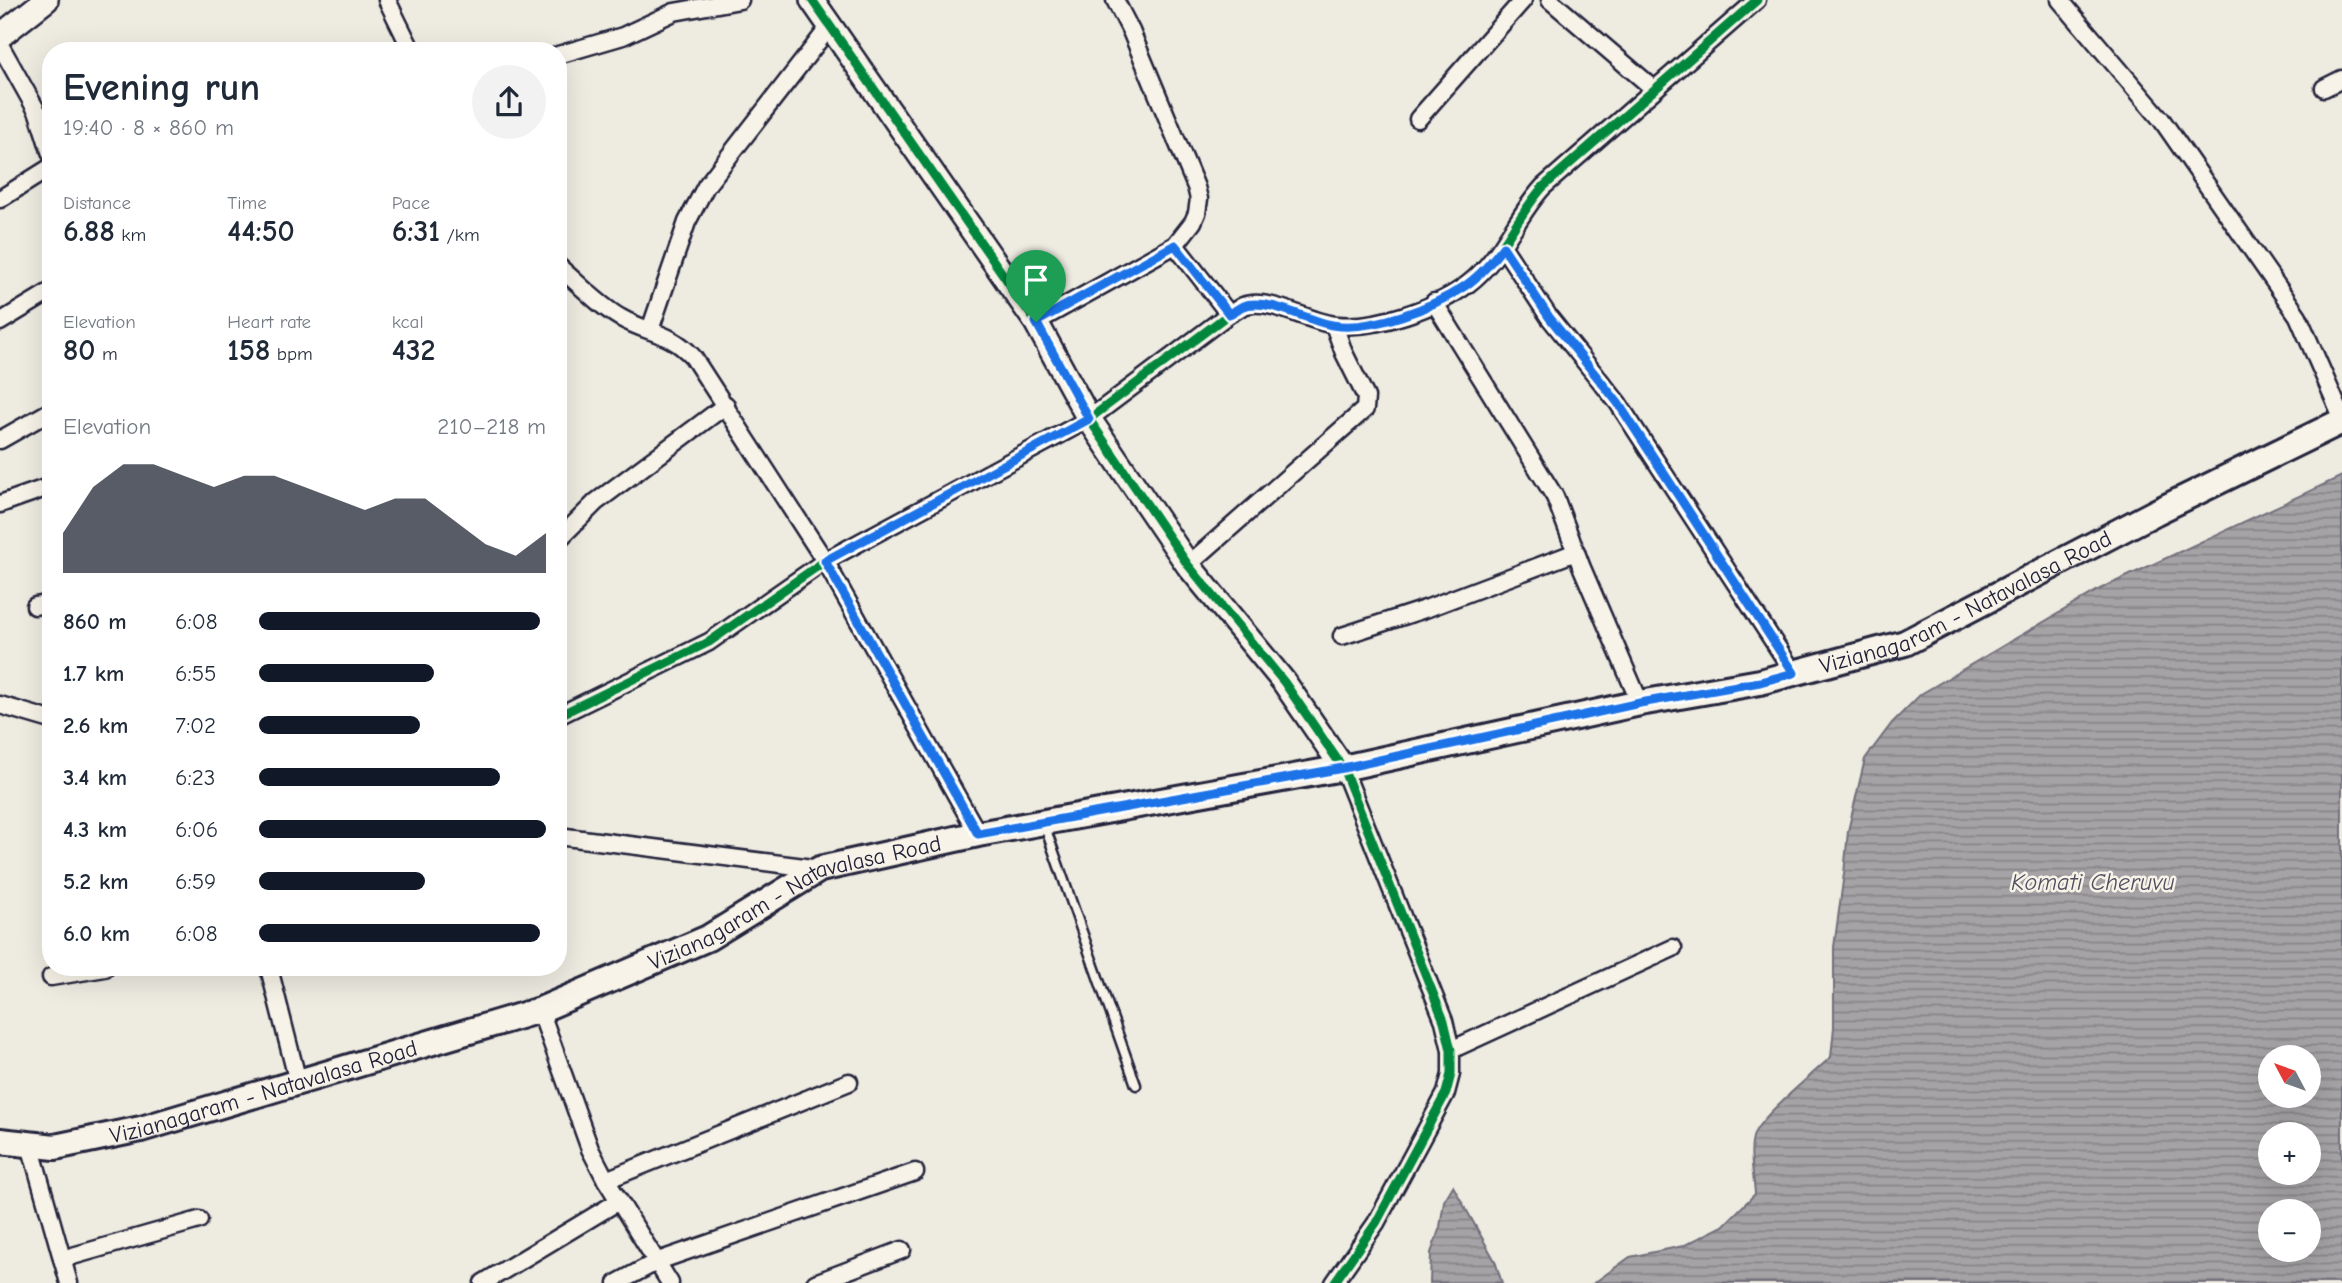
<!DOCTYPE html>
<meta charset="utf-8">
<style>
body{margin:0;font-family:"Comic Neue",sans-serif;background:#f2f2f3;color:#1f2937;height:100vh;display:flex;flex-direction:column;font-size:26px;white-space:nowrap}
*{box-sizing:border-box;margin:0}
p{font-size:23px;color:#747a83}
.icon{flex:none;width:38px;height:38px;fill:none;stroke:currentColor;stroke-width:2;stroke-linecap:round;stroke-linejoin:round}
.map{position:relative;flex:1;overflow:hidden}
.details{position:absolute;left:42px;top:42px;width:525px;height:934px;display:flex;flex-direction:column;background:#fff;border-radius:28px;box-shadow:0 7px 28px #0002}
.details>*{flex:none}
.needle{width:46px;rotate:311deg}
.buttons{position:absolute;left:2258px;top:1045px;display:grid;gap:14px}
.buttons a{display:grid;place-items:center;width:63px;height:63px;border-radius:50%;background:#fff;box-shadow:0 7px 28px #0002;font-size:35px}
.pin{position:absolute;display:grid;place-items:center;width:60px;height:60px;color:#fff;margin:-72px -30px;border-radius:50% 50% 50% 0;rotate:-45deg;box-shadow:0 0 7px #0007}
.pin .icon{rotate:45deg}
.round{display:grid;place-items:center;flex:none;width:74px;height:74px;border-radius:37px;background:#f2f2f3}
.overview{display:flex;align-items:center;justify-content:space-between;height:119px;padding:0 21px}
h1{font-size:38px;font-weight:700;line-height:52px}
.metrics{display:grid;grid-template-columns:repeat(3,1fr);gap:10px;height:119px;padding:7px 21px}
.metrics div{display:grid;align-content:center}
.metrics b{font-size:30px;font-weight:700}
.metrics small{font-size:19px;font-weight:400}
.metrics p{font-size:19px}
.chart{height:196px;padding:14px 21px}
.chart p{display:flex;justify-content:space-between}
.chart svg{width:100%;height:126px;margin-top:7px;fill:#111827;opacity:.7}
ul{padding:0 21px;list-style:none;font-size:23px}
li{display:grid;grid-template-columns:112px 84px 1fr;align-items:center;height:52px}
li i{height:18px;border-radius:9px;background:#111827}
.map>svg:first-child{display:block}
.water{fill:url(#water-rules);stroke:#716f7b;stroke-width:2;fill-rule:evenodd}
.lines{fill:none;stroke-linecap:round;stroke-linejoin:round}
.lane-casing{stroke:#22223b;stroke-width:13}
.street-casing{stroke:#22223b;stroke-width:21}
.secondary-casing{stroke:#22223b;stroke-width:28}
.primary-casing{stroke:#22223b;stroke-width:30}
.lane{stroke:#f7f3e8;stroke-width:8}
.street{stroke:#f7f3e8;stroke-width:16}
.secondary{stroke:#f7f3e8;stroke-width:23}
.primary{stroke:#f7f3e8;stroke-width:24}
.cycleway-casing{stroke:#f7f3e8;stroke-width:13}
.cycleway{stroke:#00873e;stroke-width:9}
.route-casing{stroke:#fff;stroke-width:14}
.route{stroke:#1a73e8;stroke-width:9}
.labels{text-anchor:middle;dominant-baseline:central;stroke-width:5;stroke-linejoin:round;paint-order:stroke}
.street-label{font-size:23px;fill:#22223b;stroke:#f7f3e8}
.water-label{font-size:24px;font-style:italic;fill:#504f60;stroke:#f7f3e8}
</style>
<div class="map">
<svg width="2342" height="1283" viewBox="0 0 2342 1283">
<defs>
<pattern id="water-rules" width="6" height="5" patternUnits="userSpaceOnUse" patternTransform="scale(1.75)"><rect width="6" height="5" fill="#a6a3a6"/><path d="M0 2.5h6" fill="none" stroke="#878488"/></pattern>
</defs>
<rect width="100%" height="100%" fill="#eeebe1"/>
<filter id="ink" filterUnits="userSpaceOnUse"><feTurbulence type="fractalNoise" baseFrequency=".0143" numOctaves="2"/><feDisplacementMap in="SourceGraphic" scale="14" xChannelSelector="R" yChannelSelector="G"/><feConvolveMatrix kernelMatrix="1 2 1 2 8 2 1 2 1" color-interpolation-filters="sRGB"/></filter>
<g filter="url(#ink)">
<g class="water">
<path d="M2342,476V1283H1594L1630,1257L1683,1246L1723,1226L1755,1194C1754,1176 1748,1151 1754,1134C1762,1115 1814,1073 1831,1057L1834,1027V947L1844,874L1848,831L1865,759L1892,723L1921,694L2100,589ZM2270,1057H2308V1096H2270ZM2270,1134H2308V1172H2270ZM2270,1211H2308V1250H2270Z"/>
<polygon points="1453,1186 1495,1261 1502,1283 1430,1283 1431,1253 1440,1227 1444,1201"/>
</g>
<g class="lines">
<g class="lane-casing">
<polyline id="lane" points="1044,824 1136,1085"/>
</g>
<g class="street-casing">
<g id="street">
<polyline points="387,0 412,51"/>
<polyline points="1550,0 1654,89"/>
<polyline points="2060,0 2161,119 2298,316 2342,417"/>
<polyline points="0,45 38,113 51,154"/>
<polyline points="558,55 623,36 674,12 740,0"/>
<polyline points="2324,88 2342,79"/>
<polyline points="1418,119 1523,0"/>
<polyline points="0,199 51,167"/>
<polyline points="1175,245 1229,314"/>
<polyline points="1503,247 1549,317 1618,403 1794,673"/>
<path d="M558,266C578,283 598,305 621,318C649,334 669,331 693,357L825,561L978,834"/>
<polyline points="1434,302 1555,497 1582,568 1640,703"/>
<polyline points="0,322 51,291"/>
<polyline points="1036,322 1175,245 1193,222 1197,213 1199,199 1196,187 1131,31 1115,0"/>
<polyline points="650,330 687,222 706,186 830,26"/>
<polyline points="0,440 51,411"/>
<polyline points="0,504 51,486"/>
<polyline points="558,540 596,502 726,405"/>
<polyline points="1188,565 1365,409 1366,397 1344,353 1334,325"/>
<polyline points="35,606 51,603"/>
<polyline points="1342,636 1428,608 1576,552"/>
<polyline points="0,705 51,720"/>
<path d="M558,716L709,642L825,561L1089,419L1229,314C1234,312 1239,308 1243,306C1269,296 1310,323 1337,325C1376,329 1437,308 1468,284C1502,258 1515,218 1543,187L1757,0"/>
<polyline points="558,836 820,869"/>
<polyline points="269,968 298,1082"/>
<polyline points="51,977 105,968"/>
<polyline points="540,1010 590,1149 606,1180 670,1283"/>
<polyline points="1451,1050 1673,948"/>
<polyline points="30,1145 69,1283"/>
<polyline points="606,1180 849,1082"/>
<polyline points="62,1259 199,1220"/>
<polyline points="483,1283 619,1201"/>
<polyline points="617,1283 658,1261 915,1172"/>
<polyline points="815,1283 902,1250"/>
<polyline points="1334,1283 1376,1223 1446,1093 1451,1074 1451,1050 1444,1021 1343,768"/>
</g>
</g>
<g class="secondary-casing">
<g id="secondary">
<polyline points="812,0 1036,322 1089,419 1152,512 1188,565 1284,682 1343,768"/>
<polyline points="0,36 46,0"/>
</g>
</g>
<g class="primary-casing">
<g id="primary">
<path id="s1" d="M0,1141L55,1147L141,1129L540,1010L708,938L820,869L978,834L1343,768L1640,703L1760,682L1905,643L2156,512L2342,421"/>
</g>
</g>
<use href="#lane" class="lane"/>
<use href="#street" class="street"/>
<use href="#secondary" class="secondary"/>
<use href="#primary" class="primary"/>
<g class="cycleway-casing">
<g id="cycleway">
<polyline points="812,0 1036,322 1089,419 1152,512 1188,565 1284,682 1343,768 1444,1021 1451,1050 1451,1074 1446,1093 1376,1223 1334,1283"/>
<path d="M558,716L709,642L825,561L1089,419L1229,314C1234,312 1239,308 1243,306C1269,296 1310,323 1337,325C1376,329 1437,308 1468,284C1502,258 1515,218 1543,187L1757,0"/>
</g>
</g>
<use href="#cycleway" class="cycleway"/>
</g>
</g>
<g class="lines" filter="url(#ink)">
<g class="route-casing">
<path id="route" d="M1175,245L1229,314C1234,312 1239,308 1243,306C1267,297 1308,321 1332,325C1371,332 1434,307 1465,286C1481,275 1492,261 1503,247L1549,317L1618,403L1794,673L1760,682L1640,703L1343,768L978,834L825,561L1089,419L1036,322Z"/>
</g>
<use href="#route" class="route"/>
</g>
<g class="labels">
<g class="street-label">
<text stroke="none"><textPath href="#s1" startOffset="2054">Vizianagaram - Natavalasa Road</textPath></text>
<text stroke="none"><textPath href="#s1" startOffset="838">Vizianagaram - Natavalasa Road</textPath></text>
<text stroke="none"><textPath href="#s1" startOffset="271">Vizianagaram - Natavalasa Road</textPath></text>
</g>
<g class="water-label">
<text x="2093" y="882">Komati Cheruvu</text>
</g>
</g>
</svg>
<div class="buttons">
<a><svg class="needle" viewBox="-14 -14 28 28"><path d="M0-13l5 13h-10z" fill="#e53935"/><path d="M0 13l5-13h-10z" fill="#747a83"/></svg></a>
<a>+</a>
<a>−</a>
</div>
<div class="pin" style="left:1036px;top:322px;background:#1e9e55"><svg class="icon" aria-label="arrive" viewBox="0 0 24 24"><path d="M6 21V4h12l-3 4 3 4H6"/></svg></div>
<section class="details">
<div class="overview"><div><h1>Evening run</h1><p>19:40 · 8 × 860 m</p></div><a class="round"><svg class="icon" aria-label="share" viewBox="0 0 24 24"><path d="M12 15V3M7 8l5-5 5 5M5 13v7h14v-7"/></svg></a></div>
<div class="metrics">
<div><p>Distance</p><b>6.88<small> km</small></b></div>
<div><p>Time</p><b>44:50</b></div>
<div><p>Pace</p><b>6:31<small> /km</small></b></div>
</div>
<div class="metrics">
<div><p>Elevation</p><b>80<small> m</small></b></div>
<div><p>Heart rate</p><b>158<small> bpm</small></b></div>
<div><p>kcal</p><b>432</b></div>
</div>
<div class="chart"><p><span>Elevation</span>210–218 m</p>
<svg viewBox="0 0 160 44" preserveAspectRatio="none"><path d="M0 44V30L10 14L20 6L30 6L40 10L50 14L60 10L70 10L80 14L90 18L100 22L110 18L120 18L130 26L140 34L150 38L160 30V44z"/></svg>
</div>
<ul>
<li><b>860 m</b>6:08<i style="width:98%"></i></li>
<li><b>1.7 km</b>6:55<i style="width:61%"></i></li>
<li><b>2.6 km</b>7:02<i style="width:56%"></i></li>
<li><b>3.4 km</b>6:23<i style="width:84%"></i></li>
<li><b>4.3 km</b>6:06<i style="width:100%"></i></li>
<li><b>5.2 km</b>6:59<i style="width:58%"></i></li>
<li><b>6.0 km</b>6:08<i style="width:98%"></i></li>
</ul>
</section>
</div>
